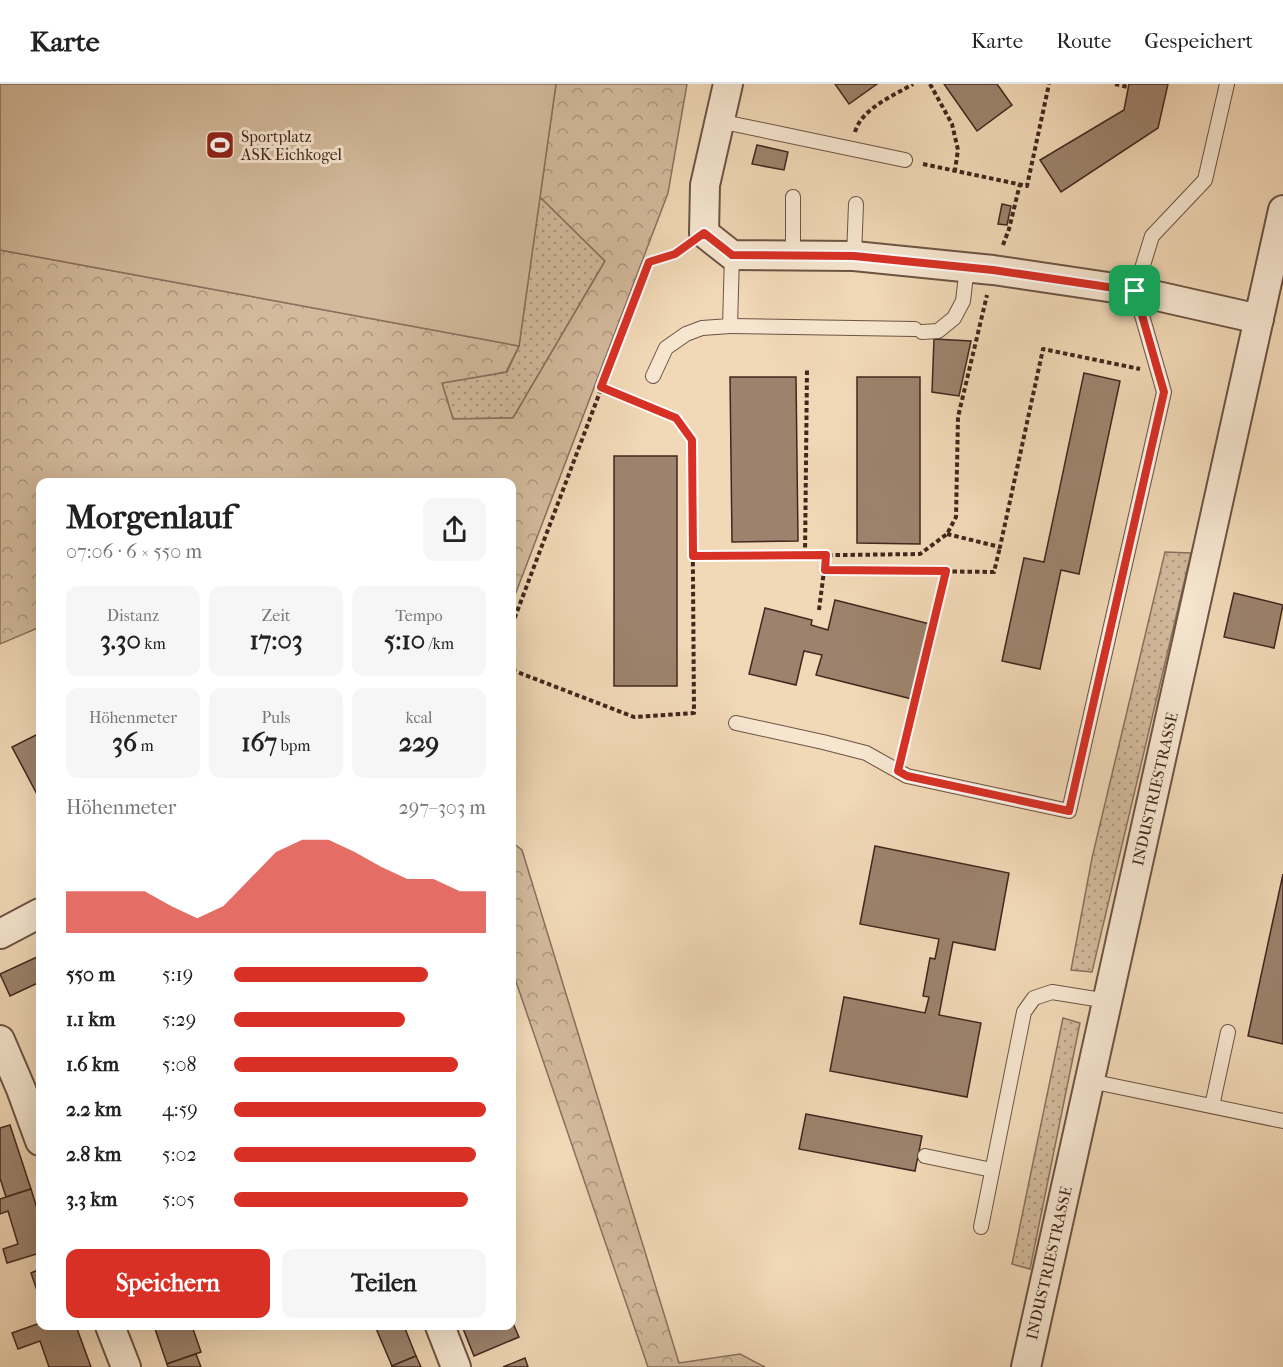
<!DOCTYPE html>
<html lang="de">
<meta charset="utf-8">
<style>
body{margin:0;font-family:"IM FELL French Canon",serif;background:#f6f6f6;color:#222;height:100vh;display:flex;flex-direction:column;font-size:22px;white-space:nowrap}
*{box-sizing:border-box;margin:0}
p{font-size:20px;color:#767676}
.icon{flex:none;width:33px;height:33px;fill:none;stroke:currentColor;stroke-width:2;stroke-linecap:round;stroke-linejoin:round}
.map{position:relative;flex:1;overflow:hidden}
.side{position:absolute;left:36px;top:394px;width:480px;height:852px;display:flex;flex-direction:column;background:#fff;border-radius:12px;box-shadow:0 6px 24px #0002}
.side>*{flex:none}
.pin{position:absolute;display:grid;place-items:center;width:51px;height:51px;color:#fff;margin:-26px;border-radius:12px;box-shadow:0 3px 9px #0006}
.round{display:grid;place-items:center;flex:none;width:63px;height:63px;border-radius:12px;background:#f6f6f6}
.head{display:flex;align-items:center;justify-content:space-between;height:102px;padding:0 30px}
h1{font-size:33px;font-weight:800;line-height:45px}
.metrics{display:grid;grid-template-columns:repeat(3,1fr);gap:9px;height:102px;padding:6px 30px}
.metrics div{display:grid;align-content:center;border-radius:12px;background:#f6f6f6;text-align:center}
.metrics b{font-size:26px;font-weight:800}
.metrics small{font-size:16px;font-weight:400}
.metrics p{font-size:16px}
.chart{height:168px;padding:12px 30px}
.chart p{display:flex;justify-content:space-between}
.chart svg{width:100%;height:108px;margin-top:6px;fill:#d93025;opacity:.7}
.button{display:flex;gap:12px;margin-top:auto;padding:12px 30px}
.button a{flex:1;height:69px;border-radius:12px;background:#d93025;color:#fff;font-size:24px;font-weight:800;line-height:69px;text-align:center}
.button a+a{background:#f6f6f6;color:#222}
ul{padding:0 30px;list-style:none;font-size:20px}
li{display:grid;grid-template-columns:96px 72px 1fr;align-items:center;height:45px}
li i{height:15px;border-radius:8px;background:#d93025}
header{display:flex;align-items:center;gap:36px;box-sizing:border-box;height:84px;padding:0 30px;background:#fff;border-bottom:2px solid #e0e0e0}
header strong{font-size:28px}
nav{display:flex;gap:33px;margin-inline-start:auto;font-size:21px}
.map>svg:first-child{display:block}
.grass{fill:url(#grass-dots);stroke:#8b705d;stroke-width:1.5}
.forest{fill:url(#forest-crowns);stroke:#8b705d;stroke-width:1.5}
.park{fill:#d3ba9c;stroke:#8b705d;stroke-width:1.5}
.building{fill:#9d836d;stroke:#43271e;stroke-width:1.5}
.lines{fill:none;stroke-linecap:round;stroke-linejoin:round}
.service-casing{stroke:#6e5344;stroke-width:16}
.minor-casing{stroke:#6e5344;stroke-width:32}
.path{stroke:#43271e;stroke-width:4;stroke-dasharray:4.5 3;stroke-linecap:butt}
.service{stroke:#f6e6d0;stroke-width:14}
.minor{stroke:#f6e6d0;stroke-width:28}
.route-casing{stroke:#fff;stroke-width:12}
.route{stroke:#d93025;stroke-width:8}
.labels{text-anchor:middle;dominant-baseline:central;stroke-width:6;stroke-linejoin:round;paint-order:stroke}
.poi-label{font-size:16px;fill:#43271e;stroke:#f6e6d0;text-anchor:start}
.street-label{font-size:16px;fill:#43271e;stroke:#f6e6d0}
</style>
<header>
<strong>Karte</strong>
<nav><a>Karte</a><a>Route</a><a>Gespeichert</a></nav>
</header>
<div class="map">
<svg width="1283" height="1283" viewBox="0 0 1283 1283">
<defs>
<pattern id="grass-dots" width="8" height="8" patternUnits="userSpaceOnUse" patternTransform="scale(1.5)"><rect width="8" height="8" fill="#d3ba9c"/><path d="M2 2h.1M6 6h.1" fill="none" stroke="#ad977f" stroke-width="1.8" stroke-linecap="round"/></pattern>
<pattern id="forest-crowns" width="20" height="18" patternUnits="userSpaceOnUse" patternTransform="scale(1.5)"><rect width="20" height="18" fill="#d3ba9c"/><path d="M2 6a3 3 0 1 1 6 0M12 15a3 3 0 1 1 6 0" fill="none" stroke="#ad977f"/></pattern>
</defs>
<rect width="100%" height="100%" fill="#f1d8b6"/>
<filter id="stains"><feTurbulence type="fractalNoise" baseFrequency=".00333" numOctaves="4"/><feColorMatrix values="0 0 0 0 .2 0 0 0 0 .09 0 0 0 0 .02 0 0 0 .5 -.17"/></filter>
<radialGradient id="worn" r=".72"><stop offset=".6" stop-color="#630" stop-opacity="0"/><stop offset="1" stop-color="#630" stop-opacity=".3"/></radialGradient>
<g class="grass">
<polygon points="540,113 605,177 513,334 453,335 442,299 507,288 519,262"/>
<polygon points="1165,468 1191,469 1092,888 1071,886 1092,774"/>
<polygon points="1063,934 1080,939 1030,1185 1012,1180"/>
</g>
<g class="forest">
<polygon points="556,0 687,0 668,109 512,519 512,399 40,399 40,543 0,560 0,166 519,262 506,288 442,299 453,335 513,334 605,177 540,113"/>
<polygon points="512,758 522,766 679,1279 740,1270 765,1283 648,1283 512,886"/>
</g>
<polygon class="park" points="0,0 556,0 519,262 0,166"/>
<g class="building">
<polygon points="835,0 877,0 849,20"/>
<polygon points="944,0 997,0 1012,21 977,47"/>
<polygon points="1129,0 1168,0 1158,44 1061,108 1040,76 1124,26"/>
<polygon points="757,61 788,68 784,86 752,80"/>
<polygon points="1002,120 1011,122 1007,141 998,140"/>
<polygon points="934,255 971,257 959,312 932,308"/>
<polygon points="1084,289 1120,297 1079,490 1061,486 1040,585 1002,577 1024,474 1044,478"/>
<polygon points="730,293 796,293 798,457 732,458"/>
<polygon points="857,293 920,293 920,460 857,459"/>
<rect x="614" y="372" width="63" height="230"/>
<polygon points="1234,509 1283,521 1274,564 1224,553"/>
<polygon points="835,516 930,540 912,615 816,591 822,571 804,567 796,601 749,590 765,524 812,536 811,541 828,546"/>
<polygon points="40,649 40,711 38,712 12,663"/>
<polygon points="875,762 1009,789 995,866 953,858 939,931 981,939 967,1013 830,987 844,913 925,929 929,913 923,912 930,874 935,875 939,855 860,840"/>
<polygon points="1283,790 1283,960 1248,952"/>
<polygon points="37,873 40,880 40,898 10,912 0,890"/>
<polygon points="806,1030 922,1052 915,1087 799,1065"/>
<polygon points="10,1041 31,1105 6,1113 0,1094 0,1044"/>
<polygon points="31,1105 40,1134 40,1169 7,1179 3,1165 18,1160 8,1127 0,1130 0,1115"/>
<polygon points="40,1185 40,1215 31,1189"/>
<polygon points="512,1237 519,1253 474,1272 462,1242 512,1242"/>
<polygon points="40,1239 40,1242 76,1242 91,1283 49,1283 40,1257 18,1265 12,1249"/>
<polygon points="154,1242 192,1242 201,1268 167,1280"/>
<polygon points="375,1242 404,1242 416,1272 392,1282"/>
<polygon points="196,1270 201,1283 168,1283 167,1280"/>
<polygon points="416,1272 421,1283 392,1283 392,1282"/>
<polygon points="525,1274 528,1283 503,1283"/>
</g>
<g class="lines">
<g class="service-casing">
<g id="service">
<polyline points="719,37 905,76"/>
<polyline points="793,172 793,113"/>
<polyline points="854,172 856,120"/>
<polyline points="730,242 915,245"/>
<polyline points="922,248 938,247 954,234 963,217 967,183"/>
<polyline points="653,292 666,264 686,250 702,244 730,242 732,171"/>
<polyline points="736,639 823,658 866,669 907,692 1069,727 1164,308 1135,207 1152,152 1205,96 1227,0"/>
<polyline points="1090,997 1283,1037"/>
<polyline points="1212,1022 1228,948"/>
<polyline points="925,1072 992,1086"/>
<polyline points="981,1143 1024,928 1034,914 1052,908 1108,917"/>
</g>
</g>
<g class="minor-casing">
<g id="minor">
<polyline points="728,0 705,101 704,149 732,171 854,172 993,186 1135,207 1259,235"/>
<polyline points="0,850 40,829"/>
<polyline points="0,956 21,1005 40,1057"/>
<polyline points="110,1242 126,1283"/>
<polyline points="440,1242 456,1283"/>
<polyline points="1026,1283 1283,126"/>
</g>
</g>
<g class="path">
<polyline points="930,0 952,40 958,66 955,86"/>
<polyline points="1115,0 1128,3"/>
<path d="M855,48C862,24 893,12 913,0"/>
<polyline points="923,80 1027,102 1049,0"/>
<polyline points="1003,161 1009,145 1020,100"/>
<polyline points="947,450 1000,463 1043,265 1140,285"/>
<polyline points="805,471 807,285"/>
<polyline points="693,473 920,470 947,450 956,433 958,333 987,211"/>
<polyline points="825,486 994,488 1000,463"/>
<polyline points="819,526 826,471"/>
<polyline points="512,541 649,178 675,170 684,163"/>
<polyline points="512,586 634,633 694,629 692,356 676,334 601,303"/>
<polyline points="903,670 947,487"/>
</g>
<use href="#service" class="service"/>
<use href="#minor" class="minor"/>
</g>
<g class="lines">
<g class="route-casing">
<polygon id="route" points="704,149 732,171 854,172 993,186 1135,207 1164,308 1069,727 907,692 898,687 946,487 825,486 826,471 693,472 692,356 676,334 601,303 649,178 675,170"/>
</g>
<use href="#route" class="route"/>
</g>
<defs>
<g id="stadium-square" transform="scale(1.5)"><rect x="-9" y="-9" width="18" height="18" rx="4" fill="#8f2418" stroke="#f6e6d0"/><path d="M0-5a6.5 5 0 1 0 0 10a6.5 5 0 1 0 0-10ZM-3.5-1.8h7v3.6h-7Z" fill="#fff"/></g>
</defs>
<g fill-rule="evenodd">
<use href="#stadium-square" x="220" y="61"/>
</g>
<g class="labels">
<g class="poi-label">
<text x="241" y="52">Sportplatz<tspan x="241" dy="18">ASK Eichkogel</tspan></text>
</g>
<g class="street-label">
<text transform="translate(1155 705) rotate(-77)">INDUSTRIESTRASSE</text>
<text transform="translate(1049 1179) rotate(-77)">INDUSTRIESTRASSE</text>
</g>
</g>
<rect width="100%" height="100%" filter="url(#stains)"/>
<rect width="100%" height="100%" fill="url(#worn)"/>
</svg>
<div class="pin" style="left:1135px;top:207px;background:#1e9e55"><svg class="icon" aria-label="arrive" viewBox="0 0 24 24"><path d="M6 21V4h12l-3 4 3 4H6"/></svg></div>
<section class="side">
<div class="head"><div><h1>Morgenlauf</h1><p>07:06 · 6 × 550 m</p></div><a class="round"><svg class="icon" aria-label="share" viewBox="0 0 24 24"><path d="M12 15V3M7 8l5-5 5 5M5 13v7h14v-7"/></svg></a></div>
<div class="metrics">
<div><p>Distanz</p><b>3.30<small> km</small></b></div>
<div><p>Zeit</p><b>17:03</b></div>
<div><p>Tempo</p><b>5:10<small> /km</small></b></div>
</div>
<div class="metrics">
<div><p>Höhenmeter</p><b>36<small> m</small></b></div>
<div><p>Puls</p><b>167<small> bpm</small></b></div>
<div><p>kcal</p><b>229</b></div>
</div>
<div class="chart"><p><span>Höhenmeter</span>297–303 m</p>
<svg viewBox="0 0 160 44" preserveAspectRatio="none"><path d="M0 44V27L10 27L20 27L30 27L40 33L50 38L60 33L70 22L80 11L90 6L100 6L110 11L120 17L130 22L140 22L150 27L160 27V44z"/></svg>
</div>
<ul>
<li><b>550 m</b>5:19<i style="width:77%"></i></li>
<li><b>1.1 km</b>5:29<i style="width:68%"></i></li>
<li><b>1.6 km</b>5:08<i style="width:89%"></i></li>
<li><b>2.2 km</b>4:59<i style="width:100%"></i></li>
<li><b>2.8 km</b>5:02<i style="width:96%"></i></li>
<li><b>3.3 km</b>5:05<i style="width:93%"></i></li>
</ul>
<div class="button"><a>Speichern</a><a>Teilen</a></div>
</section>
</div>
